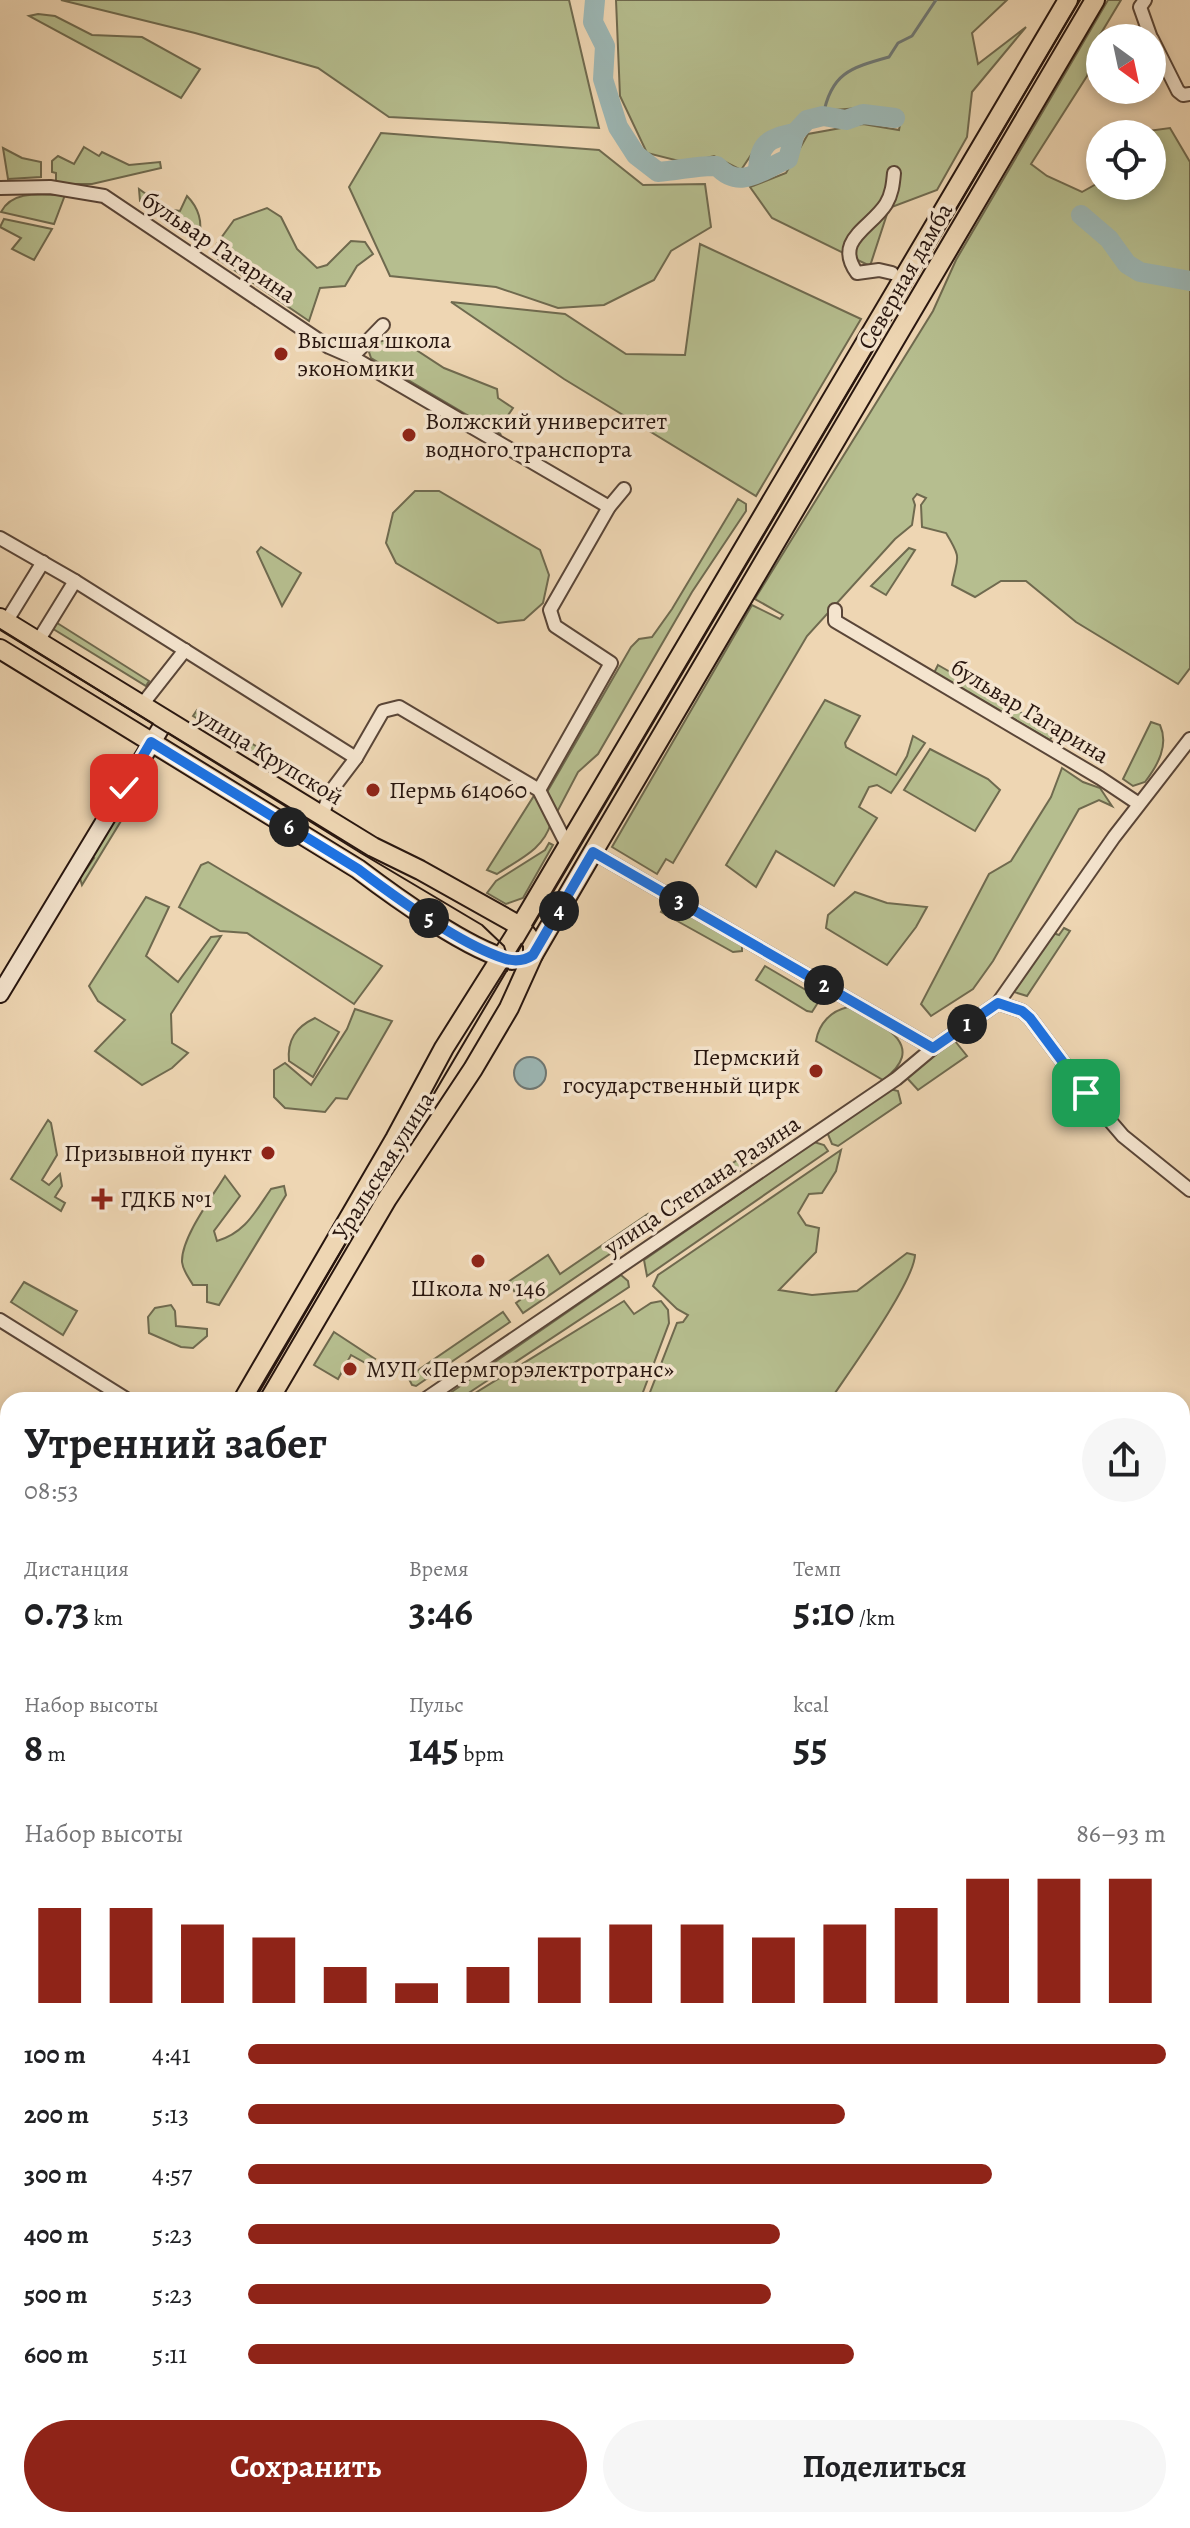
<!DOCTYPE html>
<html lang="ru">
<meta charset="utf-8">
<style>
body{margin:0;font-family:Alegreya,serif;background:#f6f6f6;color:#202124;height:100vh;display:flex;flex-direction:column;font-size:30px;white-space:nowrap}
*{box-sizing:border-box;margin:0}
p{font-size:26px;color:#757577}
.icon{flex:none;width:44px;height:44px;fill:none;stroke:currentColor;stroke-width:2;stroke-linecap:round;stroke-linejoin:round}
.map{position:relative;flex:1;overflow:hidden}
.sheet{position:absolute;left:0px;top:1392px;width:1190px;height:1136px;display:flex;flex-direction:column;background:#fff;border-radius:24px 24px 0 0;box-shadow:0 4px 12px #0003}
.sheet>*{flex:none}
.needle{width:52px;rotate:147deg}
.fabs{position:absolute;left:1086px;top:24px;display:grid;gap:16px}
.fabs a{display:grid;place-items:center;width:80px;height:80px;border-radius:50%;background:#fff;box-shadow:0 4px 12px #0003;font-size:40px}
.pin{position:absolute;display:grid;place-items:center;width:68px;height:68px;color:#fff;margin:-34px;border-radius:16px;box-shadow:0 4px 12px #0006}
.km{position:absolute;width:40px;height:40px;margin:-20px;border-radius:50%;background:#222;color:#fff;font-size:22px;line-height:40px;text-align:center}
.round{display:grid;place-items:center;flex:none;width:84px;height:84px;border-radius:42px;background:#f6f6f6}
.overview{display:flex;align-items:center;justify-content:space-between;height:136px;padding:0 24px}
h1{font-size:44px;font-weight:600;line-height:60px}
.stats{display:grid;grid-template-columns:repeat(3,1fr);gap:12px;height:136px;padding:8px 24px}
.stats div{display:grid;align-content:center}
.stats b{font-size:40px;font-weight:600}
.stats small{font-size:22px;font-weight:400}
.stats p{font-size:22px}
.chart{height:224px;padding:16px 24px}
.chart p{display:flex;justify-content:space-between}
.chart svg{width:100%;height:144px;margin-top:8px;stroke:#8f2418;stroke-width:6}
.button{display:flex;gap:16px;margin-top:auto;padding:16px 24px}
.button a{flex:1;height:92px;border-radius:48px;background:#8f2418;color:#fff;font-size:32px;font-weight:600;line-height:92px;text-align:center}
.button a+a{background:#f6f6f6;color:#202124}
ul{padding:0 24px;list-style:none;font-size:26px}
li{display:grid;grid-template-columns:128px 96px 1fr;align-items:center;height:60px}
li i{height:20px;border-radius:10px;background:#8f2418}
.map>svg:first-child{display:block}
.green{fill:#b6be8f;stroke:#6f6a4f;stroke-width:2}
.water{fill:#9cb7b5;stroke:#6e7773;stroke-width:2}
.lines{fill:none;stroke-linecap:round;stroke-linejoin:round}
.stream{stroke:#6e7773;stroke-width:3}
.river{stroke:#9cb7b5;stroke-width:20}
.street-casing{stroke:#5a4638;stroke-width:16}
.secondary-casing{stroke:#28160f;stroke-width:20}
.primary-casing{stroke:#28160f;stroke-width:22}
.street{stroke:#f4e4ce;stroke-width:12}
.secondary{stroke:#f4e4ce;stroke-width:16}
.primary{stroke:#eed6b3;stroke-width:18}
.tram{stroke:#28160f;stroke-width:2}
.rail{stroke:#28160f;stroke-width:3;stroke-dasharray:14 14;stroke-linecap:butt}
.route-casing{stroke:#fff;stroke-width:16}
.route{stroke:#1a73e8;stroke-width:10}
.poi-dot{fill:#8f2418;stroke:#f4e4ce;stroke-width:3}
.labels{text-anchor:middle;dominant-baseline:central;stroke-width:7;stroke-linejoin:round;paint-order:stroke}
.street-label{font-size:24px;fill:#28160f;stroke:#f4e4ce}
.poi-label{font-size:24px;fill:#28160f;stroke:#f4e4ce;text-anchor:start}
</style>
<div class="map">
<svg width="1190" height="2528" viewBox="0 0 1190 2528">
<rect width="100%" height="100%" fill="#eed6b3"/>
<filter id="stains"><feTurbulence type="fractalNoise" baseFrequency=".0025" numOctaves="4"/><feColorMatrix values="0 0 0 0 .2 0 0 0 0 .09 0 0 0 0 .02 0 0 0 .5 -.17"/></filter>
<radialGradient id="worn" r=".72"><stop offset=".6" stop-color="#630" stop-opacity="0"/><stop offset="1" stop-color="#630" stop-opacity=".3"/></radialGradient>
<g class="green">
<polygon points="61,0 569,0 599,128 389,117 318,68 195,33"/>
<polygon points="616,0 1007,0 972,33 978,64 1026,27 972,92 967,137 937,190 889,208 870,266 772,218 750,187 786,173 808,134 863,124 899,130 902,113 871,107 822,111 803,116 785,130 771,134 757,146 741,170 714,156 687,163 647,153 620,96"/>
<path d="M1108,0H1121L1100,35L1087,76L1031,164L1047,176L1082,192L1100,182V186H1152V134H1126L1170,128L1190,162V668L1178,684L1076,622L1026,581H1001L975,597L952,585C957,556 963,561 946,533L922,527L921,505L926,498L917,494L913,499L915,505L912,525L895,539L807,636L673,863L666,859L657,874L612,847L752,605L780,619L783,615L755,599L756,597L933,311L956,260Z"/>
<polygon points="38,14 55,16 92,35 142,37 200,69 181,98 29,16"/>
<polygon points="381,133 599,150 643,185 705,184 711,227 671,251 654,280 604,305 558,308 496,287 390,276 349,187"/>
<polygon points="84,147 99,156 102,152 129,165 160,162 161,168 92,184 56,184 56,173 52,172 52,161 58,156 74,164"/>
<polygon points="3,148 22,158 41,162 41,177 8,179"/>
<path d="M139,189L167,209L180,211L187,196C198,207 204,223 198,238L140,201Z"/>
<path d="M65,195L54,224L1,212C13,189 43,195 65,195Z"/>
<polygon points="267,208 281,217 297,249 317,268 327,265 351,241 365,242 373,254 357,266 345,286 320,288 309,321 218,259 216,245 234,220"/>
<polygon points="4,219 52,229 34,260 12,249 21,238 0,227"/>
<polygon points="700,244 861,319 756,496 564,379 451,302 565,314 626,354 685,355"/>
<polygon points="388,340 407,344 444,368 497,389 498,398 513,408 498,430 501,435 371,358 369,352 377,342"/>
<polygon points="415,491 439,491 540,550 549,575 543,603 524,620 498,623 396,563 386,543 393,513"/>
<polygon points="738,499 746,504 746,511 692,592 598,754 578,772 555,816 546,794 631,647 639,639 652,637 672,609"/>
<polygon points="261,547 301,573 282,606 257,552"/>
<polygon points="909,548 915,550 886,595 871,586"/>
<polygon points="54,621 149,681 146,686 50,627"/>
<polygon points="938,665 1055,732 1050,740 934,673"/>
<polygon points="825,700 860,716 845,743 846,747 896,775 907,756 913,736 925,743 891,793 877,785 869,787 859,807 877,818 834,886 776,851 756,887 726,865"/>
<polygon points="197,710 323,787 319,793 193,716"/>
<path d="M1151,722L1160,725C1169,745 1158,765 1145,782L1133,786L1123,779Z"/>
<polygon points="930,749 988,779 1000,790 975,831 904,790"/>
<polygon points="1062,768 1083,782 1100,788 1112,806 1099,800 1079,809 993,961 973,989 931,1016 921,1004 989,874 1011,861 1051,797"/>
<polygon points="142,770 149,775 82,885 79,875 81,870 85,871 94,858 90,855"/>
<path d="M537,791L551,823C543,850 519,859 497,874L487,870Z"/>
<polygon points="549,843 553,845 523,898 506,904 487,893 496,881 545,850"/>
<polygon points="208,862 382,966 354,1004 247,933 220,931 179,907 201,865"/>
<polygon points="855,892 887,903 927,907 916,927 887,965 826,928 828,915"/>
<polygon points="146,897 169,907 146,956 178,982 211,937 221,936 171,1014 172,1043 188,1053 172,1068 142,1085 95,1051 125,1020 98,1001 89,986"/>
<polygon points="667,902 738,942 742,946 742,951 733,952 661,912"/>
<polygon points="1064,928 1070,931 1027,996 1014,992 1050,932 1059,935"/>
<polygon points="765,966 816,996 819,1001 812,1012 807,1011 756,980"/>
<path d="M848,1007C877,1022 932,1044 883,1080L816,1041C819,1023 831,1011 848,1007Z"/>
<polygon points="355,1009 392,1021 347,1099 336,1098 325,1112 285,1108 274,1097 274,1070 285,1063 311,1085 347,1029"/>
<path d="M315,1018L339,1032L313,1077L289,1061C287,1040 296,1027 315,1018Z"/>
<polygon points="955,1041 967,1056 918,1090 907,1078 907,1074"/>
<polygon points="890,1089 898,1091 901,1103 838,1146 832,1144 827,1132"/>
<polygon points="48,1120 51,1123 57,1155 42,1180 49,1185 60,1174 62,1186 55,1197 65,1203 61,1211 11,1179"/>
<polygon points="792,1124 797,1133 681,1210 675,1201"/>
<polygon points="814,1142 824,1145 828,1151 647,1276 644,1260"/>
<path d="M841,1150L836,1171L822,1193L809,1194L798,1213L806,1225L819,1228L816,1252L779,1290L812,1295L857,1291L907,1253L915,1255C914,1282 851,1369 833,1396L829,1400H647L677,1323L683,1322L688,1315L677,1309L653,1286L658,1275Z"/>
<path d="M225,1176L240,1196L214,1231L217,1241C245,1233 255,1212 271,1189L284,1186L286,1195L219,1305L207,1302V1285H193C189,1278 183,1271 182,1262C181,1238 212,1197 225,1176Z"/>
<polygon points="648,1214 654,1224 523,1313 516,1303 520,1300 508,1282 548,1255 560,1274"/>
<polygon points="621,1275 628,1281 629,1287 458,1400 440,1400"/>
<polygon points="24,1282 77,1311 63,1335 11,1302"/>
<polygon points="624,1301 634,1314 651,1303 661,1301 668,1310 669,1323 640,1400 464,1400"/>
<polygon points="171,1305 175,1311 176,1326 207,1329 207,1336 193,1348 181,1347 149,1333 148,1317 155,1308"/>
<polygon points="503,1312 510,1322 416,1386 412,1385 408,1377"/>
<polygon points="334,1332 375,1359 369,1365 351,1355 338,1379 314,1365"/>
<polygon points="0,1635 8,1640 8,1795 0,1795"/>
<polygon points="1190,1738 1190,1894 1182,1907 1182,1757"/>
<polygon points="512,2520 657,2520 658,2528 511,2528"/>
<polygon points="704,2520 806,2520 801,2528 713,2528"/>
</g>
<circle class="water" cx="530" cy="1073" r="16"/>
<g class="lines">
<g class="stream">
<path d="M823,116C831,73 850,68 889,57L898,43L912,36L936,0"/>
<polyline points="588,2520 590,2528"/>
</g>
<g class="river">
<path d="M595,0L593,22L605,46L603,79L618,127L636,155L658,172C678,171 697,165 717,166C740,191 761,170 788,159L795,133L807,120L823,116L846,120L863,114L895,118"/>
<path d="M758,171C759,143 769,138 795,133"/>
<polyline points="1081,215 1109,239 1127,264 1140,272 1190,281"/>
</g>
<g class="street-casing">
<g id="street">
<polyline points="1145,0 1140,7 1151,38"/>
<polyline points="1152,39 1178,91 1183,95 1190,94"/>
<polyline points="0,188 50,187 104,196 329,347 352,357 609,507"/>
<path d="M892,273L879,270L857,273C833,240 871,228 886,204C892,194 893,184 894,173"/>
<polyline points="352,357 383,325"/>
<polyline points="0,538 75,581"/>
<polyline points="835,610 835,621 1100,778 1139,804"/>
<polyline points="6,622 43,562"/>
<polyline points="38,641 75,581 356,758"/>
<polyline points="141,706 185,650"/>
<polyline points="539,790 611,663 555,626 550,610 609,507 624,489"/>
<polyline points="322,816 331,791 356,758 383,711 399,707 539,790 568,847"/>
<polyline points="593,852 933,1048"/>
<polyline points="998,1003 1022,1011 1030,1018 1086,1093 1123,1136 1190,1190"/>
<polyline points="0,1320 128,1400"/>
<polyline points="424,1400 896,1079 933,1048 998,1003 1114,837 1190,739"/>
<polyline points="0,1625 8,1630"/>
<polyline points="0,2362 8,2363"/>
<polyline points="251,2528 252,2520"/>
</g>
</g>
<g class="secondary-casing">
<polyline id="secondary" points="0,994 165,721"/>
</g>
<g class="primary-casing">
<g id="primary">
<polyline points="0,618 373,847 420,870 520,926 533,943 533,955"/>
<path d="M0,649L358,869C391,894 472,953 512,960"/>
<polyline points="243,1400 395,1139 444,1048 514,937 1068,0"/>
<polyline points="269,1400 387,1199 473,1069 509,1008 533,955 593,852 1095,0"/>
<polyline points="10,2528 10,2520"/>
</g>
</g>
<use href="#street" class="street"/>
<use href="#secondary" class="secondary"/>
<use href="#primary" class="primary"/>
<g class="tram">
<polyline points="0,629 361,853 482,925 504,946 508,958 507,971"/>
<polyline points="253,1400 1080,0"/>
<polyline points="0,2361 8,2272"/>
<polyline points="0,2418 6,2351"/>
</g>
<g class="rail">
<polyline points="1182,1942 1190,1929"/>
<polyline points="1182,1962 1190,1949"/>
<polyline points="1182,2025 1190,2016"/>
<polyline points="1182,2065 1190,2058"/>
<polyline points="1182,2246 1190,2236"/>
<polyline points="821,2528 826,2520"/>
<polyline points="999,2528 1001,2520"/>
<polyline points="1020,2528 1021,2520"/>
</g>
</g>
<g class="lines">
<g class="route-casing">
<path id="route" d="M124,788L151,742L358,869C395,897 460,944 503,958C514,962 524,961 533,955L593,852L933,1048L998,1003L1022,1011L1030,1018L1086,1093"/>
</g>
<use href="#route" class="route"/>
</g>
<g class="poi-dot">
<circle cx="281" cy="354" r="8"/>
<circle cx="409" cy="435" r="8"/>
<circle cx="373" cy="790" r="8"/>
<circle cx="816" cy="1071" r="8"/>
<circle cx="268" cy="1153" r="8"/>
<path d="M98 1187h8v8h8v8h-8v8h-8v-8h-8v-8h8z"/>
<circle cx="478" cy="1261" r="8"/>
<circle cx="350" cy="1369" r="8"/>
</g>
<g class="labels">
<g class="street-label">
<text transform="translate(219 247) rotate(34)">бульвар Гагарина</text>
<text transform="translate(905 276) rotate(-60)">Северная дамба</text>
<text transform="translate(1030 711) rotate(31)">бульвар Гагарина</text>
<text transform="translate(270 756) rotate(31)">улица Крупской</text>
<text transform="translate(383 1166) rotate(-58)">Уральская улица</text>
<text transform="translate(702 1185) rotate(-34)">улица Степана Разина</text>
</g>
<g class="poi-label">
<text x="297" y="340">Высшая школа<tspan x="297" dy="28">экономики</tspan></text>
<text x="425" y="421">Волжский университет<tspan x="425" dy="28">водного транспорта</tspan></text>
<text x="389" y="790">Пермь 614060</text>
<text x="800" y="1057" text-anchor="end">Пермский<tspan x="800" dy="28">государственный цирк</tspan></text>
<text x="252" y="1153" text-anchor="end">Призывной пункт</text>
<text x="120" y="1199">ГДКБ №1</text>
<text x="478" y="1288" text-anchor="middle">Школа № 146</text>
<text x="366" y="1369">МУП «Пермгорэлектротранс»</text>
</g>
</g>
<rect width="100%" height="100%" filter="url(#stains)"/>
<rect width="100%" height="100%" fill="url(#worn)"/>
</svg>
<div class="fabs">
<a><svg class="needle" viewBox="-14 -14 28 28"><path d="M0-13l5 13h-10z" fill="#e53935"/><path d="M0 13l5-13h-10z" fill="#757577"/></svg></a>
<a><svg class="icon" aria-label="locate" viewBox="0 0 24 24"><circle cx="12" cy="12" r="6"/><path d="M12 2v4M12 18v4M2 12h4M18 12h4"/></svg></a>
</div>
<div class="pin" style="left:1086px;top:1093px;background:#1e9e55"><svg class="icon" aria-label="arrive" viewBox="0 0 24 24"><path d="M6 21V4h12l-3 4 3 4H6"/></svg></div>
<div class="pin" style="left:124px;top:788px;background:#d93025"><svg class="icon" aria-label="check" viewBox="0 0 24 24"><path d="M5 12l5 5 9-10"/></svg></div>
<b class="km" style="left:967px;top:1024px">1</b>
<b class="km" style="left:824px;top:985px">2</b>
<b class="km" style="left:679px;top:901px">3</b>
<b class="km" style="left:559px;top:911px">4</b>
<b class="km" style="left:429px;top:918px">5</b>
<b class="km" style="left:289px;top:827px">6</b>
<section class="sheet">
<div class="overview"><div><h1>Утренний забег</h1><p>08:53</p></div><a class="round"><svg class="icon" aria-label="share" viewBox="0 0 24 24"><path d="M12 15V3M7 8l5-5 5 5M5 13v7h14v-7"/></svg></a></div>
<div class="stats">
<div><p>Дистанция</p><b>0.73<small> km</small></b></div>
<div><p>Время</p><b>3:46</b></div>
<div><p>Темп</p><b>5:10<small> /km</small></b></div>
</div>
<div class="stats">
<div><p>Набор высоты</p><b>8<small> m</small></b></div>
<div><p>Пульс</p><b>145<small> bpm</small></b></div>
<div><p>kcal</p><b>55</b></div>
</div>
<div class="chart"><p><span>Набор высоты</span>86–93 m</p>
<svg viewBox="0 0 160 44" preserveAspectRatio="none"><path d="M5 44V15M15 44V15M25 44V20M35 44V24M45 44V33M55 44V38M65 44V33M75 44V24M85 44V20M95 44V20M105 44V24M115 44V20M125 44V15M135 44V6M145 44V6M155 44V6"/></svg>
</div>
<ul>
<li><b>100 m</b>4:41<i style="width:100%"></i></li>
<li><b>200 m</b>5:13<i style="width:65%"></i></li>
<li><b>300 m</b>4:57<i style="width:81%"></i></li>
<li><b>400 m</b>5:23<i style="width:58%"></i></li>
<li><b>500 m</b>5:23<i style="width:57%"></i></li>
<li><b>600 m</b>5:11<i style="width:66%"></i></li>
</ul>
<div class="button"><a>Сохранить</a><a>Поделиться</a></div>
</section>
</div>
